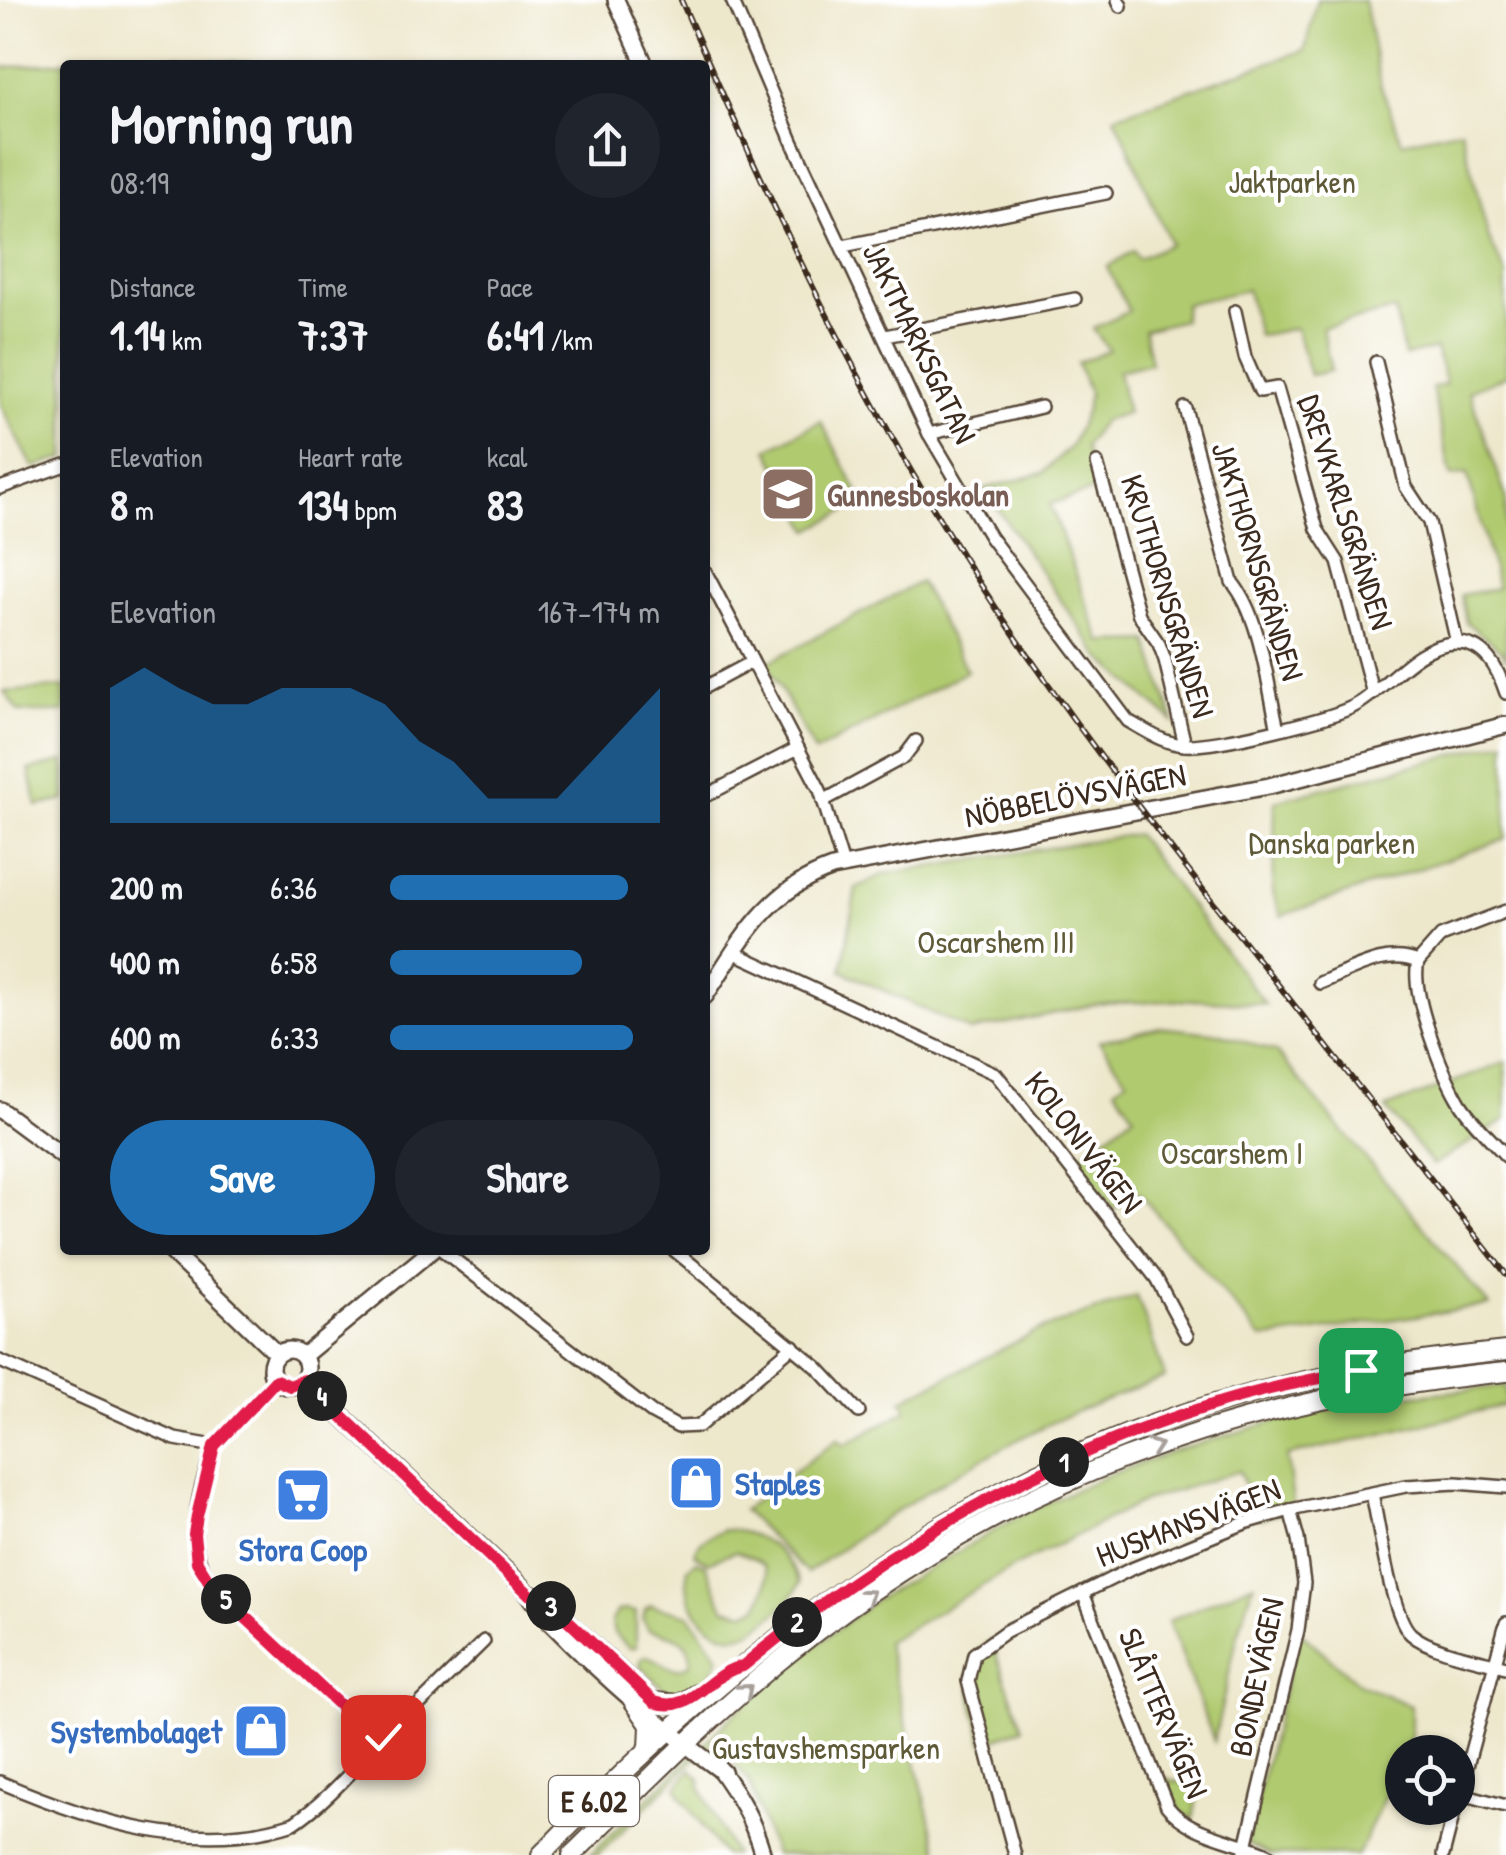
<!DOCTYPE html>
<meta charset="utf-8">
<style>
body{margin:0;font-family:"Patrick Hand",sans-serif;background:#20242c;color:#f1f3f6;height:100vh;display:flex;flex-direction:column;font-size:38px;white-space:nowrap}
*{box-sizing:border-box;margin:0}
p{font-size:32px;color:#9ea1a6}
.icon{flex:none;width:55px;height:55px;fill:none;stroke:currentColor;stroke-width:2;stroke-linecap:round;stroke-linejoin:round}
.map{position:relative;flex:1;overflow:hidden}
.sheet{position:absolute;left:60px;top:60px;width:650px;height:1195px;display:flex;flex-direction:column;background:#171b24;border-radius:10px;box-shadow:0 2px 8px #0004}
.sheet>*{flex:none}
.buttons{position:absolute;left:1385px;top:1735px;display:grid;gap:20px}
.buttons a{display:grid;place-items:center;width:90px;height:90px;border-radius:50%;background:#171b24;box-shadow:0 2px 8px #0004;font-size:50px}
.pin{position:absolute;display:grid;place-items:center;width:85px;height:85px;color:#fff;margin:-42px;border-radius:20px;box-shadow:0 5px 15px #0006}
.km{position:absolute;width:50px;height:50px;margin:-25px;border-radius:50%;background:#222;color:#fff;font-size:28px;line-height:50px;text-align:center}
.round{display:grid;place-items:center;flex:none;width:105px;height:105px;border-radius:52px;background:#20242c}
.headline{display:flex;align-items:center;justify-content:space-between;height:170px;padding:0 50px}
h1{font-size:55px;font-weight:700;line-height:75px}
.stats{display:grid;grid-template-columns:repeat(3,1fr);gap:15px;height:170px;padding:10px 50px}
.stats div{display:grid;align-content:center}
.stats b{font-size:42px;font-weight:700}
.stats small{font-size:28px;font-weight:400}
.stats p{font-size:28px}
.chart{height:280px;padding:20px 50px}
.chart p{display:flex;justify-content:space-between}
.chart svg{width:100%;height:180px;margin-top:10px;fill:#1f6fb2;opacity:.7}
.cta{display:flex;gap:20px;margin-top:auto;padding:20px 50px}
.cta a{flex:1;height:115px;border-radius:60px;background:#1f6fb2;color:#fff;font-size:40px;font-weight:700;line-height:115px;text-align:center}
.cta a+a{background:#20242c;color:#f1f3f6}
ul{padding:0 50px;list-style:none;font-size:32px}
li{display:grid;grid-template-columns:160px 120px 1fr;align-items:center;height:75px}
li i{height:25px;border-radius:12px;background:#1f6fb2}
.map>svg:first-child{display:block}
.green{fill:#b0ca70;stroke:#767a47;stroke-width:2.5}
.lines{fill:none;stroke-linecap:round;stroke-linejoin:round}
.street-casing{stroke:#564638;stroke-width:16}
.secondary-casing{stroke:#564638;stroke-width:20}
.primary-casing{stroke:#564638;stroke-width:22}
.street{stroke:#fff;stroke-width:11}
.secondary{stroke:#fff;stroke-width:15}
.primary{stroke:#fff;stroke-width:18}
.rail-casing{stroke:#3b2a1e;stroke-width:6}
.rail{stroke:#fff;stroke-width:2.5;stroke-dasharray:8;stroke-linecap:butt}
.oneway{stroke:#a79f9a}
.route-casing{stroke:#fff;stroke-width:20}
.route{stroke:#e11d48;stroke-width:12}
.labels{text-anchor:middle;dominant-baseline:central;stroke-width:8;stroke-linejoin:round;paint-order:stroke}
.shield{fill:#fff;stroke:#766a62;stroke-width:2.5}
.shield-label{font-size:30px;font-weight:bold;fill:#3b2a1e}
.park-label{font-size:32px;fill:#5e5a37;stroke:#fff}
.street-label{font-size:32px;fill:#3b2a1e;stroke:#fff}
.education-label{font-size:32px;font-weight:bold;fill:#785e54;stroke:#fff;text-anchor:start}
.shop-label{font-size:32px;font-weight:bold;fill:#366cbe;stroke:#fff;text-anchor:start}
</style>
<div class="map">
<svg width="1506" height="1855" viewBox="0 0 1506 1855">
<rect width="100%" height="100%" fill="#fff"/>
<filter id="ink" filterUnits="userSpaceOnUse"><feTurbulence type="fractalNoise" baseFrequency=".01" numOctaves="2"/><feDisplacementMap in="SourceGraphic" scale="20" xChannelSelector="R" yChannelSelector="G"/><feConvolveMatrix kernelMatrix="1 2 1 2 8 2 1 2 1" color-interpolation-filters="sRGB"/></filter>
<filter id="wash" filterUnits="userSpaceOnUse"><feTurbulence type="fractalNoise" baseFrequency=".0048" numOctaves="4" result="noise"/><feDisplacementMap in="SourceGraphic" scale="40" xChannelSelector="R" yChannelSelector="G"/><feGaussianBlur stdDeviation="2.25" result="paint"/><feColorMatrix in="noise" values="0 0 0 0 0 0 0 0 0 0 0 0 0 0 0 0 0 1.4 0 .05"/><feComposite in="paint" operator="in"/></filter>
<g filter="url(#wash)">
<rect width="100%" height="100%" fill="#ede7cb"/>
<g class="green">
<polygon points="1317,0 1364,0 1380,84 1402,142 1461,129 1488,236 1506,275 1506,376 1469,391 1506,497 1506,660 1503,652 1466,622 1461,595 1498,588 1467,473 1451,476 1432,388 1446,384 1435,349 1404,356 1395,310 1322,328 1331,371 1310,375 1296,328 1258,336 1247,290 1185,304 1183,320 1144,330 1151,363 1118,371 1127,413 1104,420 1085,446 1096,490 1050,504 1101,642 1148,641 1174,722 1100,657 984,489 1043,473 1071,446 1086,410 1089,393 1077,363 1109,350 1093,329 1129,311 1107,267 1133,251 1138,259 1170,244 1115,116 1305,50"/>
<polygon points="182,57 270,65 65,65 65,458 33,467 0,404 0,68 104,58"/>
<polygon points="821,421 863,502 810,530 768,449"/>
<polygon points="920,582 967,671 815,752 767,663"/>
<polygon points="65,687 65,711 59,712 19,712 4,692"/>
<polygon points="1506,741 1506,839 1281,916 1273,893 1275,801"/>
<polygon points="65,761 65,800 37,806 29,770"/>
<polygon points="1136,834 1265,1004 1193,1000 1098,1004 970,1031 842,971 856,888 884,874"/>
<polygon points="1160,1027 1222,1034 1276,1052 1489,1305 1262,1339 1138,1192 1113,1209 1075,1160 1134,1115 1115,1088 1127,1079 1099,1041"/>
<polygon points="1506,1062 1506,1120 1433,1165 1386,1108"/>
<path d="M1137,1296L1165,1377C1125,1393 1082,1407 1043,1427C959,1468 883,1518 807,1573L743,1510L838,1439L844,1445L907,1410L902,1400L1040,1330Z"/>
<polygon points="1506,1386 1506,1405 1287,1456 1294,1509 1259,1519 1239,1471 1144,1501 1009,1570 886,1642 939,1855 774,1855 750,1783 717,1742 698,1756 598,1855 590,1855 760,1689 875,1600 1028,1511 1106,1476 1184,1448 1283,1419 1376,1399"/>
<path d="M723,1530C758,1530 787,1550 800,1583C792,1602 751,1641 728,1635C699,1627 682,1596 688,1568L697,1561L706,1565L724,1608L745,1612L758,1606C774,1573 771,1562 735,1551L708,1562L695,1554C697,1540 711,1535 723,1530Z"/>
<polygon points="1254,1583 1237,1637 1214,1741 1168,1621"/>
<path d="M651,1605L689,1615L719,1657C713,1680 691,1692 669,1694L640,1666L641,1659L646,1656C664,1661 672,1677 691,1663C691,1637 671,1634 649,1630L643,1620L645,1610Z"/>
<polygon points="625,1610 636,1612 636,1647 629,1648 614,1633 611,1621 618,1611"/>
<polygon points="1298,1630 1358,1683 1411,1706 1411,1738 1358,1855 1270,1855 1246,1844"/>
<path d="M991,1641L1023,1728L984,1743C976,1710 955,1664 991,1641Z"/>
<polygon points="691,1769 701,1780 701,1788 734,1855 723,1855 679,1793 677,1787"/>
<polygon points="1164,1778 1199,1788 1193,1819 1180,1812"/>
</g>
</g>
<g filter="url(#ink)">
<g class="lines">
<g class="street-casing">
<g id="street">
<path d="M732,0L792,141L929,434L990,537L1128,721C1146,731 1164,744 1185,745C1213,747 1334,719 1358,704C1388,686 1417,644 1455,643C1485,642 1498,669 1506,693"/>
<polyline points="1118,0 1121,6"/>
<polyline points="843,246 1106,193"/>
<polyline points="1235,311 1245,357 1260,391 1277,388 1317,529 1338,562 1373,694"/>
<polyline points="885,336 1075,299"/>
<polyline points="1376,362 1406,487 1429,522 1457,643"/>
<path d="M1185,408L1232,582C1261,617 1267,684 1278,729"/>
<polyline points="929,434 1041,407"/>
<polyline points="1097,463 1139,615 1159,644 1165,660 1185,745"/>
<polyline points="0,488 65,465"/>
<polyline points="705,571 820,790 843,865"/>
<polyline points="705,687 752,662"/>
<polyline points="707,795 798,748"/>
<polyline points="823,801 904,757 916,741"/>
<polyline points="733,952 996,1074 1156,1278 1187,1336"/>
<path d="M1418,962C1410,993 1443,1075 1460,1103C1472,1122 1491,1139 1506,1156"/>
<path d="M1320,983C1351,971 1386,948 1418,962L1441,936L1506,911"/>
<polyline points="442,1250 652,1413 678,1427 699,1426 793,1346"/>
<polyline points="674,1250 817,1367 859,1412"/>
<polyline points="0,1361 175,1439 214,1446 276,1381"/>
<path d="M214,1446C199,1493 178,1552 219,1592L373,1736"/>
<path d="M1372,1494C1379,1524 1391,1616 1411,1634C1430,1651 1481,1660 1506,1667"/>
<path d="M1083,1593L1167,1806C1190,1836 1236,1839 1270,1855"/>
<circle cx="377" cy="1743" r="8"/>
<polyline points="384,1739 484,1641"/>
<path d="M0,1782C93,1822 197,1855 294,1823C324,1803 348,1775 372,1750"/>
<polyline points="1459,1793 1506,1806"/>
<polyline points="1458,1799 1506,1623"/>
<polyline points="1015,1855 968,1681 974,1654 1006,1631 1129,1570 1245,1523 1290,1510 1406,1486 1456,1483 1506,1487"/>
<polyline points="1244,1855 1298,1630 1304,1583 1298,1539 1290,1510"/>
<polyline points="1443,1855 1455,1808"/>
</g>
</g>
<g class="secondary-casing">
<g id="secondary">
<polyline points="616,0 645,65"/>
<path d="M705,996C742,940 765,892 832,868L1269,786L1506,725"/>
<polyline points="0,1110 65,1158"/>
<polyline points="169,1250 277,1354"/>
<circle cx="289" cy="1368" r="18"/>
<polyline points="303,1356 432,1250"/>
<path d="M304,1380L521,1585C532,1596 539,1610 550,1622C602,1675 663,1729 723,1772"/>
<polyline points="533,1595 555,1609 658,1706"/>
<path d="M716,1764C739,1796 752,1817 763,1855"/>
</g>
</g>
<g class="primary-casing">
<g id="primary">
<polyline points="632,1699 650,1725 649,1748"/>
<polyline points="654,1702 680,1704 696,1694"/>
<path d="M541,1855C730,1659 944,1487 1208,1406C1305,1376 1405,1362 1506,1351"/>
<path d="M572,1855C642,1786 712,1715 789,1653C1002,1481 1235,1398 1506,1372"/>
</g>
</g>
<use href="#street" class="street"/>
<use href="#secondary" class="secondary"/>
<use href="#primary" class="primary"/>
<g class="rail-casing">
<path id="rail" d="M681,0C765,192 852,382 965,560C1051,696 1150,823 1250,949C1335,1057 1421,1166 1506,1274"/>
</g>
<use href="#rail" class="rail"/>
</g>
<defs><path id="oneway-chevron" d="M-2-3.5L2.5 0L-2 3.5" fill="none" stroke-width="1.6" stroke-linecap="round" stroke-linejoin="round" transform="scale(2.5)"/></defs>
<g class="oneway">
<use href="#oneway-chevron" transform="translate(1155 1446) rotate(-20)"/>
<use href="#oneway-chevron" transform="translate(868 1595) rotate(-35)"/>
<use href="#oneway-chevron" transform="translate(746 1690) rotate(-41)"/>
</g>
</g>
<g class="lines" filter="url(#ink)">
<g class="route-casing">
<path id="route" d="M383,1737L373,1736L367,1731L229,1602L212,1586L197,1562L194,1534L197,1516L214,1446L276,1380L290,1386L304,1380L529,1594L555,1608L654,1702C693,1715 708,1673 743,1666C881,1551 1035,1461 1206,1407C1256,1390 1309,1380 1361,1370"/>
</g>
<use href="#route" class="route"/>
</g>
<defs>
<g id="school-square" transform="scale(2.875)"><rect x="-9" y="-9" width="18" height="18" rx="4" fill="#8d6e63" stroke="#fff"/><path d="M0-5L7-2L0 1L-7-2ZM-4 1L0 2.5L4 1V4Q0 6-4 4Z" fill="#fff"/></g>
<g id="shop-square" transform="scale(2.875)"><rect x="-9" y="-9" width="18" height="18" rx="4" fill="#3f7fe0" stroke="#fff"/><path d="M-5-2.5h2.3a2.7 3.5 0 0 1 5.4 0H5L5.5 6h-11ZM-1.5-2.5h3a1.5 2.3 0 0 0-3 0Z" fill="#fff"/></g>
<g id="supermarket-square" transform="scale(2.875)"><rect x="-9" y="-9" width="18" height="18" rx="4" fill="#3f7fe0" stroke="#fff"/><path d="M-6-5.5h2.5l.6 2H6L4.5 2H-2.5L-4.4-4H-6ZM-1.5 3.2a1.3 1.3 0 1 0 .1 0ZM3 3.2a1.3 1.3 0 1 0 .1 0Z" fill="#fff"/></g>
</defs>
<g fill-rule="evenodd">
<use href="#school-square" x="788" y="494"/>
<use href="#shop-square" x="696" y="1483"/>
<use href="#supermarket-square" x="303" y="1495"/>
<use href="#shop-square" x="261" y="1731"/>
</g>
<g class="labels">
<rect class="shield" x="549" y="1776" width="90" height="50" rx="8"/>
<g class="shield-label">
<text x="594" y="1801">E 6.02</text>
</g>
<g class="park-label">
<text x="1292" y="181">Jaktparken</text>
<text x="1332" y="842">Danska parken</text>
<text x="996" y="941">Oscarshem III</text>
<text x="1232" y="1152">Oscarshem I</text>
<text x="826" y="1747">Gustavshemsparken</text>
</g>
<g class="street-label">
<text transform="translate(920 343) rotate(64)">JAKTMARKSGATAN</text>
<text transform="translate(1346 512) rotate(72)">DREVKARLSGRÄNDEN</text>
<text transform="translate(1258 561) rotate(73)">JAKTHORNSGRÄNDEN</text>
<text transform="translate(1168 596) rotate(73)">KRUTHORNSGRÄNDEN</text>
<text transform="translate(1075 795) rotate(-11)">NÖBBELÖVSVÄGEN</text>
<text transform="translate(1084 1142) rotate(52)">KOLONIVÄGEN</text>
<text transform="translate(1188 1522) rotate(-21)">HUSMANSVÄGEN</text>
<text transform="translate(1256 1677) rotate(-78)">BONDEVÄGEN</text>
<text transform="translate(1164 1713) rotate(67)">SLÅTTERVÄGEN</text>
</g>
<g class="education-label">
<text x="827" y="494">Gunnesboskolan</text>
</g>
<g class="shop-label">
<text x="735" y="1483">Staples</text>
<text x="303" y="1549" text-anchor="middle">Stora Coop</text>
<text x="222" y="1731" text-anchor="end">Systembolaget</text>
</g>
</g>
</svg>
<div class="buttons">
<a><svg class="icon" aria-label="locate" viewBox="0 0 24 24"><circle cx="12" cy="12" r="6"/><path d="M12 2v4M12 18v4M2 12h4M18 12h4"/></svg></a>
</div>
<div class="pin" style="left:1361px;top:1370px;background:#1e9e55"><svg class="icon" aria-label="arrive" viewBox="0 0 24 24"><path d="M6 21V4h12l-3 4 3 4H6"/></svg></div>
<div class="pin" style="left:383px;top:1737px;background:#d93025"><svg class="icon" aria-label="check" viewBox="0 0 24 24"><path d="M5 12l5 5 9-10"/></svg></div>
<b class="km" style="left:1064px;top:1462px">1</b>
<b class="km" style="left:797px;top:1622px">2</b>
<b class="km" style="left:551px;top:1606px">3</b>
<b class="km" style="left:322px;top:1396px">4</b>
<b class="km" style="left:226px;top:1599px">5</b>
<section class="sheet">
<div class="headline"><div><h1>Morning run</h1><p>08:19</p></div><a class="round"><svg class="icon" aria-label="share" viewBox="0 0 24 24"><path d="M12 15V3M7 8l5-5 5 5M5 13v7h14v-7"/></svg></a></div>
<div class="stats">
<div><p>Distance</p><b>1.14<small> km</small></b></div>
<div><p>Time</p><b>7:37</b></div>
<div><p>Pace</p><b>6:41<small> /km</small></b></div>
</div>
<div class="stats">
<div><p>Elevation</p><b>8<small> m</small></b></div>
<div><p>Heart rate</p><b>134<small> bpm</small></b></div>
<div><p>kcal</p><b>83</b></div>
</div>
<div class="chart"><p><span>Elevation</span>167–174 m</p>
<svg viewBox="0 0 160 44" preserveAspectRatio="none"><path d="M0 44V11L10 6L20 11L30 15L40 15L50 11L60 11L70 11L80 15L90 24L100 29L110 38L120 38L130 38L140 29L150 20L160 11V44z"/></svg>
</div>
<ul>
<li><b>200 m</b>6:36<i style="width:88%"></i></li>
<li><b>400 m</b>6:58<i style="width:71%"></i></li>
<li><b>600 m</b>6:33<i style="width:90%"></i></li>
</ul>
<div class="cta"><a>Save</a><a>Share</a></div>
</section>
</div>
